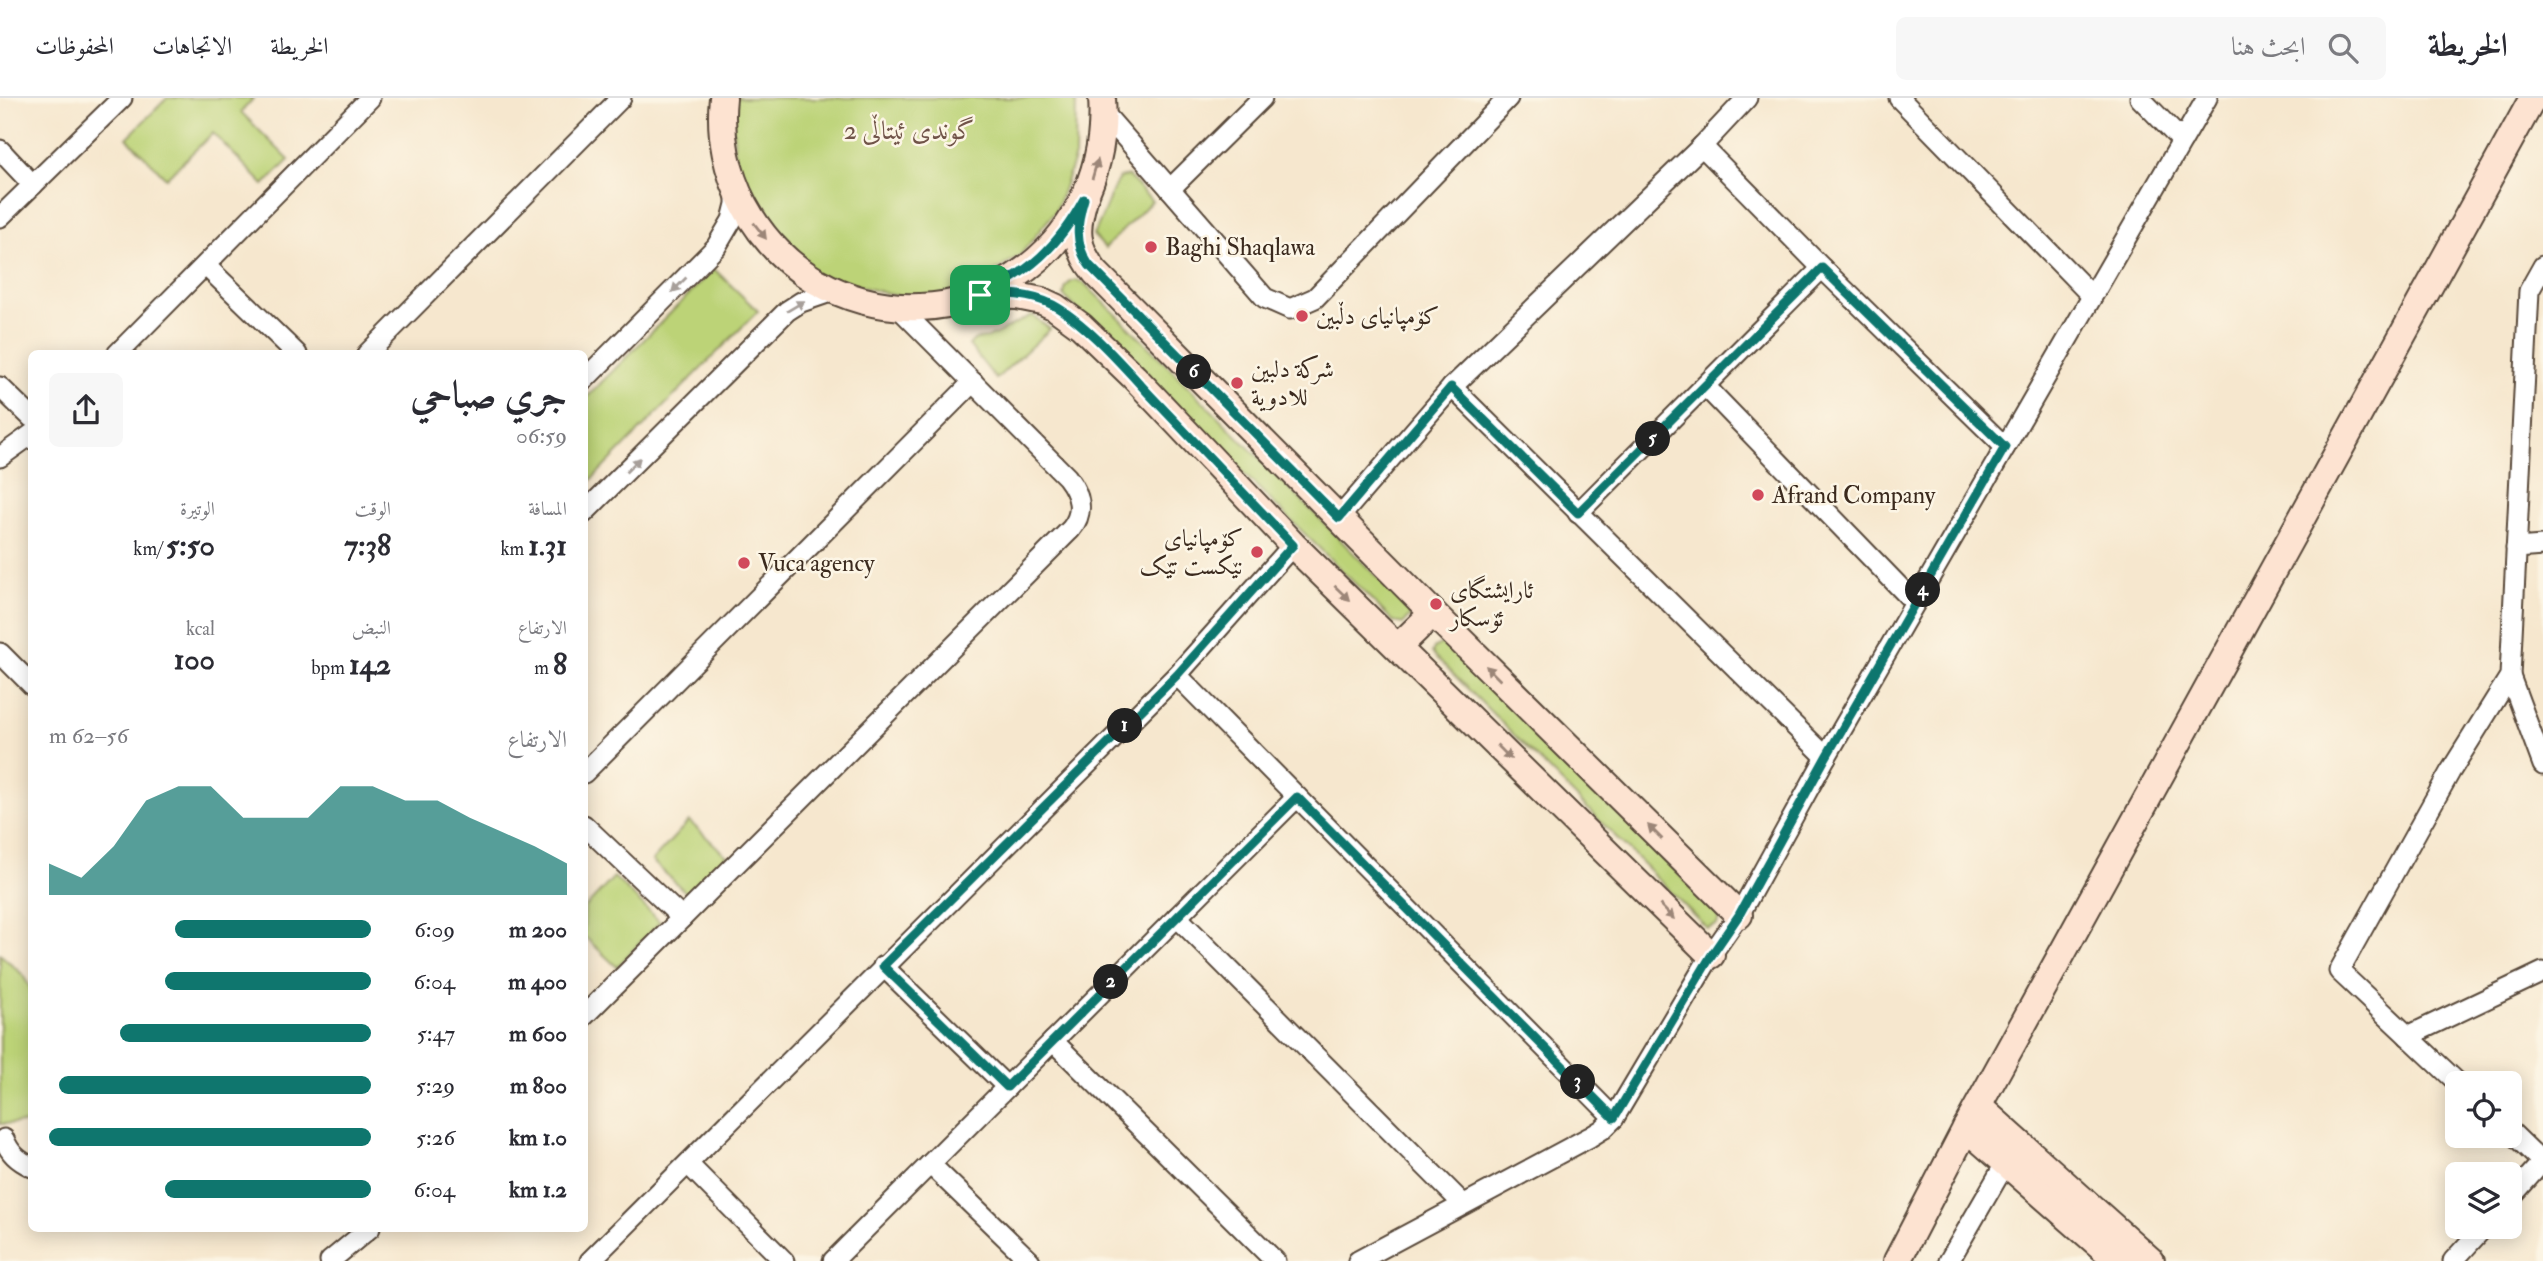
<!DOCTYPE html>
<html lang="ar">
<meta charset="utf-8">
<style>
body{margin:0;font-family:"IM FELL Double Pica",Amiri,serif;background:#f7f7f7;color:#2b2b33;direction:rtl;height:100vh;display:flex;flex-direction:column;font-size:26px;white-space:nowrap}
*{box-sizing:border-box;margin:0}
p{font-size:23px;color:#7c7c81}
.icon{flex:none;width:38px;height:38px;fill:none;stroke:currentColor;stroke-width:2;stroke-linecap:round;stroke-linejoin:round}
.map{position:relative;flex:1;overflow:hidden;direction:ltr}
.side{position:absolute;left:28px;top:252px;width:560px;height:882px;display:flex;flex-direction:column;background:#fff;border-radius:10px;box-shadow:0 4px 18px #0003;direction:rtl}
.side>*{flex:none}
.controls{position:absolute;left:2445px;top:973px;display:grid;gap:14px}
.controls a{display:grid;place-items:center;width:77px;height:77px;border-radius:10px;background:#fff;box-shadow:0 4px 18px #0003;font-size:35px}
.pin{position:absolute;display:grid;place-items:center;width:60px;height:60px;color:#fff;margin:-30px;border-radius:14px;box-shadow:0 4px 10px #0006}
.km{position:absolute;width:35px;height:35px;margin:-18px;border-radius:50%;background:#222;color:#fff;font-size:19px;line-height:35px;text-align:center}
.round{display:grid;place-items:center;flex:none;width:74px;height:74px;border-radius:10px;background:#f7f7f7}
.overview{display:flex;align-items:center;justify-content:space-between;height:119px;padding:0 21px}
h1{font-size:38px;font-weight:700;line-height:52px}
.metrics{display:grid;grid-template-columns:repeat(3,1fr);gap:10px;height:119px;padding:7px 21px}
.metrics div{display:grid;align-content:center}
.metrics b{font-size:30px;font-weight:700}
.metrics small{font-size:19px;font-weight:400}
.metrics p{font-size:19px}
.chart{height:196px;padding:14px 21px}
.chart p{display:flex;justify-content:space-between}
.chart svg{width:100%;height:126px;margin-top:7px;fill:#0f766e;opacity:.7}
ul{padding:0 21px;list-style:none;font-size:23px}
li{display:grid;grid-template-columns:112px 84px 1fr;align-items:center;height:52px}
li i{height:18px;border-radius:9px;background:#0f766e}
header{display:flex;align-items:center;gap:42px;box-sizing:border-box;height:98px;padding:0 35px;background:#fff;border-bottom:2px solid #e1e1e2}
header strong{font-size:33px}
nav{display:flex;gap:38px;margin-inline-start:auto;font-size:24px}
.search{width:490px;height:63px;background:#f7f7f7;display:flex;align-items:center;gap:18px;box-sizing:border-box;padding:0 24px;border-radius:10px;color:#7c7c81;font-size:26px}
.map>svg:first-child{display:block}
.green{fill:#bcd377;stroke:#7c7e4a;stroke-width:2}
.lines{fill:none;stroke-linecap:round;stroke-linejoin:round}
.street-casing{stroke:#574638;stroke-width:23}
.secondary-casing{stroke:#574638;stroke-width:30}
.street{stroke:#fff;stroke-width:19}
.secondary{stroke:#fde3d1;stroke-width:26}
.oneway{fill:#9c8678}
.oneway2{fill:#a79f9a}
.route-casing{stroke:#fff;stroke-width:14}
.route{stroke:#0f766e;stroke-width:9}
.poi-dot{fill:#d1495b;stroke:#fcf5e5;stroke-width:2.5}
.labels{text-anchor:middle;dominant-baseline:central;stroke-width:5;stroke-linejoin:round;paint-order:stroke}
.poi-label{font-size:24px;fill:#3b2a1e;stroke:#fcf5e5;text-anchor:start}
.neighbourhood-label{font-size:26px;fill:#715449;stroke:#fcf5e5}
</style>
<header>
<strong>الخريطة</strong>
<div class="search"><svg class="icon" aria-label="search" viewBox="0 0 24 24"><circle cx="10" cy="10" r="6"/><path d="M15 15l6 6"/></svg>ابحث هنا</div>
<nav><a>الخريطة</a><a>الاتجاهات</a><a>المحفوظات</a></nav>
</header>
<div class="map">
<svg width="2543" height="1163" viewBox="0 0 2543 1163">
<rect width="100%" height="100%" fill="#fcf5e5"/>
<filter id="ink" filterUnits="userSpaceOnUse"><feTurbulence type="fractalNoise" baseFrequency=".0143" numOctaves="2"/><feDisplacementMap in="SourceGraphic" scale="14" xChannelSelector="R" yChannelSelector="G"/><feConvolveMatrix kernelMatrix="1 2 1 2 8 2 1 2 1" color-interpolation-filters="sRGB"/></filter>
<filter id="wash" filterUnits="userSpaceOnUse"><feTurbulence type="fractalNoise" baseFrequency=".00686" numOctaves="4" result="noise"/><feDisplacementMap in="SourceGraphic" scale="28" xChannelSelector="R" yChannelSelector="G"/><feGaussianBlur stdDeviation="1.57" result="paint"/><feColorMatrix in="noise" values="0 0 0 0 0 0 0 0 0 0 0 0 0 0 0 0 0 1.4 0 .05"/><feComposite in="paint" operator="in"/></filter>
<g filter="url(#wash)">
<rect width="100%" height="100%" fill="#f6e7ce"/>
<g class="green">
<polygon points="167,0 254,0 241,14 289,62 264,87 213,35 166,80 127,40"/>
<polygon points="731,0 1076,0 1075,58 1056,112 1020,157 972,188 917,203 808,175 737,86"/>
<path d="M1128,78L1152,103L1105,150L1093,137C1104,119 1108,98 1119,80Z"/>
<polygon points="714,171 758,213 585,388 585,301"/>
<path d="M1076,182L1084,185L1117,217L1408,510L1410,518L1403,526L1394,524L1064,198C1065,188 1067,185 1076,182Z"/>
<polygon points="1032,217 1050,231 996,281 969,247 975,241 988,240"/>
<path d="M1448,545L1707,804L1719,819L1717,827L1707,830L1432,555C1434,547 1440,546 1448,545Z"/>
<polygon points="689,723 728,759 691,799 652,763"/>
<polygon points="614,779 660,824 617,869 584,838 585,810"/>
<polygon points="0,856 22,876 31,891 31,1025 0,1026"/>
</g>
</g>
<g filter="url(#ink)">
<g class="lines">
<g class="street-casing">
<g id="street">
<polyline points="1899,0 2092,198"/>
<polyline points="2140,0 2182,43"/>
<polyline points="1103,14 1265,200 1290,211 1315,200 1508,0"/>
<polyline points="1702,48 1822,170 2005,349"/>
<polyline points="0,52 33,87"/>
<polyline points="1170,91 1262,0"/>
<polyline points="0,119 122,0"/>
<polyline points="206,168 297,256"/>
<polyline points="117,256 370,0"/>
<polyline points="367,256 621,0"/>
<polyline points="584,282 716,149 732,122 736,106 736,92"/>
<polyline points="0,289 32,320"/>
<polyline points="1452,289 1826,659"/>
<polyline points="1706,289 1915,505"/>
<polyline points="0,359 32,336"/>
<polyline points="584,415 787,213 801,204 833,193"/>
<polyline points="1578,415 1822,170"/>
<polyline points="1339,420 1452,289 1702,48 1747,0"/>
<polyline points="2516,450 2543,448"/>
<polyline points="0,555 32,587"/>
<polyline points="1177,577 1614,1020"/>
<polyline points="2510,578 2543,667"/>
<polyline points="584,675 973,284"/>
<polyline points="584,727 682,820"/>
<polyline points="1177,819 1462,1105"/>
<polyline points="883,868 1007,989"/>
<path d="M584,918L1071,431C1085,414 1080,396 1067,379L898,209"/>
<polyline points="2408,938 2543,874"/>
<polyline points="1053,943 1275,1163"/>
<polyline points="2458,985 2339,873 2450,674 2510,578 2529,193 2543,168"/>
<polyline points="2510,1033 2542,1064"/>
<path d="M4,1041C10,1055 17,1062 32,1069"/>
<polyline points="688,1066 784,1163"/>
<polyline points="930,1066 1030,1163"/>
<polyline points="2510,1100 2543,1063"/>
<polyline points="330,1163 370,1130"/>
<polyline points="590,1163 1177,577 1293,447"/>
<polyline points="833,1163 1297,699"/>
<polyline points="1358,1163 1590,1039 1603,1031 1614,1020 1711,857 1739,817 1826,659 2207,0"/>
<polyline points="1949,1163 2012,1054"/>
<polyline points="2453,1163 2484,1129"/>
</g>
</g>
<g class="secondary-casing">
<g id="secondary">
<path d="M723,0C719,37 727,75 744,107C761,139 786,165 816,183C953,261 1113,155 1102,0"/>
<path d="M1084,101C1075,131 1075,149 1095,174L1433,515L1739,817"/>
<polyline points="980,197 1017,198 1042,203 1055,209 1081,228 1134,279 1293,447 1711,857"/>
<polyline points="1398,549 1433,515"/>
<polyline points="1979,1009 2151,1163"/>
<polyline points="1966,1030 2118,1163"/>
<polyline points="1897,1163 1966,1030 2533,0"/>
</g>
</g>
<use href="#street" class="street"/>
<use href="#secondary" class="secondary"/>
</g>
<defs><path id="oneway-solid" d="M-6-.8H1V-3.2L6.5 0L1 3.2V.8H-6Z" transform="scale(1.75)"/></defs>
<g class="oneway">
<use href="#oneway-solid" transform="translate(1095 71) rotate(-74)"/>
<use href="#oneway-solid" transform="translate(760 133) rotate(52)"/>
<use href="#oneway-solid" transform="translate(1342 495) rotate(44)"/>
<use href="#oneway-solid" transform="translate(1493 575) rotate(-135)"/>
<use href="#oneway-solid" transform="translate(1504 654) rotate(45)"/>
<use href="#oneway-solid" transform="translate(1655 734) rotate(-135)"/>
<use href="#oneway-solid" transform="translate(1667 814) rotate(45)"/>
</g>
<g class="oneway2">
<use href="#oneway-solid" transform="translate(679 187) rotate(135)"/>
<use href="#oneway-solid" transform="translate(796 208) rotate(-31)"/>
<use href="#oneway-solid" transform="translate(633 367) rotate(-45)"/>
</g>
</g>
<g class="lines" filter="url(#ink)">
<g class="route-casing">
<path id="route" d="M1084,101C1077,124 1074,146 1089,167L1339,420L1451,289L1578,415L1822,170L2005,349L1826,659L1739,817L1711,858L1614,1020L1297,699L1007,989L883,868L1177,577L1293,447C1245,397 1198,347 1150,297C1124,269 1086,225 1053,207C1032,196 1003,194 980,197C1029,175 1058,149 1084,101Z"/>
</g>
<use href="#route" class="route"/>
</g>
<g class="poi-dot">
<circle cx="1151" cy="149" r="7"/>
<circle cx="1302" cy="218" r="7"/>
<circle cx="1237" cy="285" r="7"/>
<circle cx="1758" cy="397" r="7"/>
<circle cx="1257" cy="454" r="7"/>
<circle cx="744" cy="465" r="7"/>
<circle cx="1436" cy="506" r="7"/>
</g>
<g class="labels">
<g class="poi-label">
<text x="1165" y="149">Baghi Shaqlawa</text>
<text x="1316" y="218">کۆمپانیای دڵبین</text>
<text x="1251" y="271">شركة دلبين<tspan x="1251" dy="28">للادوية</tspan></text>
<text x="1772" y="397">Afrand Company</text>
<text x="1243" y="440" text-anchor="end">کۆمپانیای<tspan x="1243" dy="28">نێکست تێک</tspan></text>
<text x="758" y="465">Vuca agency</text>
<text x="1450" y="492">ئارایشتگای<tspan x="1450" dy="28">ئۆسکار</tspan></text>
</g>
<g class="neighbourhood-label">
<text x="909" y="33">گوندی ئیتاڵی 2</text>
</g>
</g>
</svg>
<div class="controls">
<a><svg class="icon" aria-label="locate" viewBox="0 0 24 24"><circle cx="12" cy="12" r="6"/><path d="M12 2v4M12 18v4M2 12h4M18 12h4"/></svg></a>
<a><svg class="icon" aria-label="layers" viewBox="0 0 24 24"><path d="M12 4l9 5-9 5-9-5zM3 14l9 5 9-5"/></svg></a>
</div>
<div class="pin" style="left:980px;top:197px;background:#1e9e55"><svg class="icon" aria-label="arrive" viewBox="0 0 24 24"><path d="M6 21V4h12l-3 4 3 4H6"/></svg></div>
<b class="km" style="left:1125px;top:628px">1</b>
<b class="km" style="left:1111px;top:884px">2</b>
<b class="km" style="left:1578px;top:984px">3</b>
<b class="km" style="left:1923px;top:492px">4</b>
<b class="km" style="left:1653px;top:341px">5</b>
<b class="km" style="left:1194px;top:274px">6</b>
<section class="side">
<div class="overview"><div><h1>جري صباحي</h1><p>06:59</p></div><a class="round"><svg class="icon" aria-label="share" viewBox="0 0 24 24"><path d="M12 15V3M7 8l5-5 5 5M5 13v7h14v-7"/></svg></a></div>
<div class="metrics">
<div><p>المسافة</p><b>1.31<small> km</small></b></div>
<div><p>الوقت</p><b>7:38</b></div>
<div><p>الوتيرة</p><b>5:50<small> /km</small></b></div>
</div>
<div class="metrics">
<div><p>الارتفاع</p><b>8<small> m</small></b></div>
<div><p>النبض</p><b>142<small> bpm</small></b></div>
<div><p>kcal</p><b>100</b></div>
</div>
<div class="chart"><p><span>الارتفاع</span>56–62 m</p>
<svg viewBox="0 0 160 44" preserveAspectRatio="none"><path d="M0 44V33L10 38L20 27L30 11L40 6L50 6L60 17L70 17L80 17L90 6L100 6L110 11L120 11L130 17L140 22L150 27L160 33V44z"/></svg>
</div>
<ul>
<li><b>200 m</b>6:09<i style="width:61%"></i></li>
<li><b>400 m</b>6:04<i style="width:64%"></i></li>
<li><b>600 m</b>5:47<i style="width:78%"></i></li>
<li><b>800 m</b>5:29<i style="width:97%"></i></li>
<li><b>1.0 km</b>5:26<i style="width:100%"></i></li>
<li><b>1.2 km</b>6:04<i style="width:64%"></i></li>
</ul>
</section>
</div>
